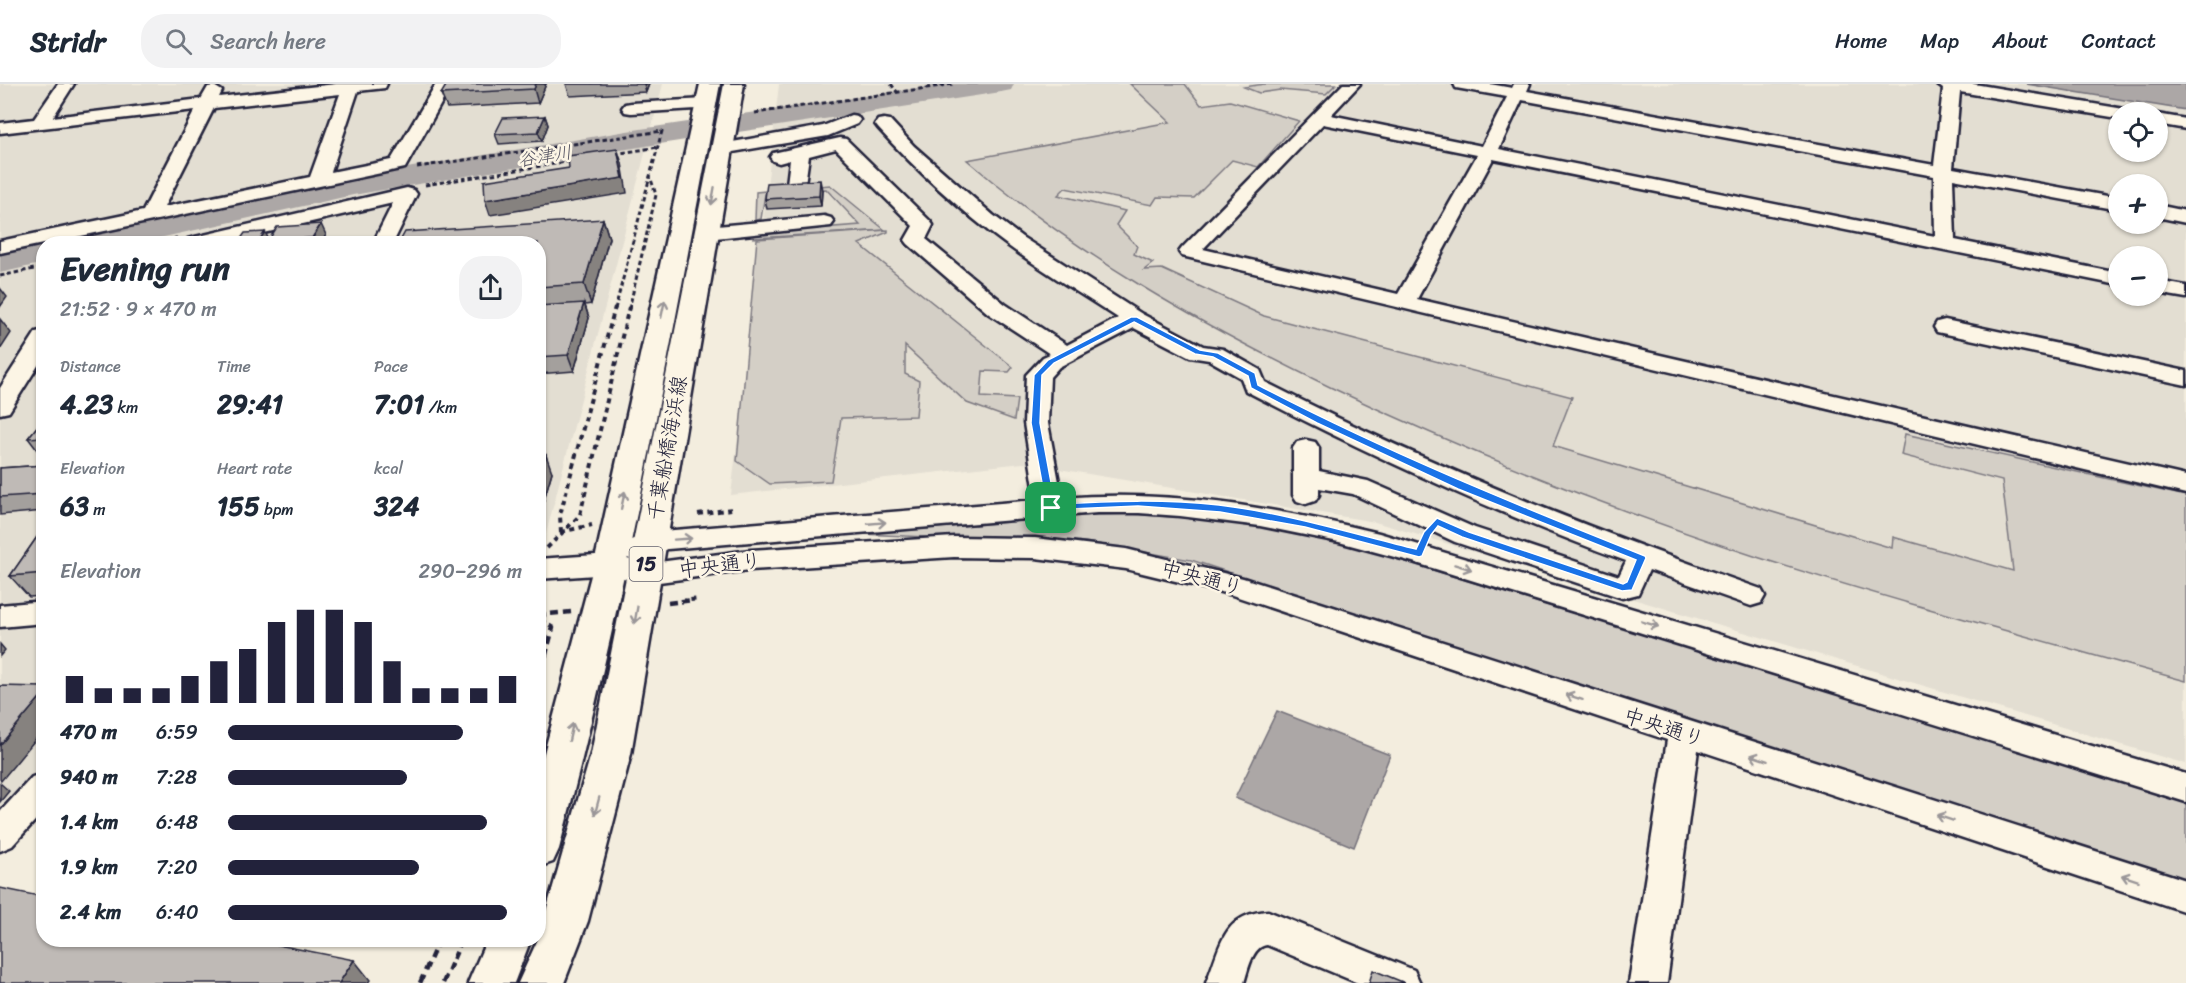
<!DOCTYPE html>
<meta charset="utf-8">
<style>
body{margin:0;font-family:Sriracha,"Klee One",sans-serif;background:#f2f2f3;color:#1f2937;height:100vh;display:flex;flex-direction:column;font-size:22px;white-space:nowrap}
*{box-sizing:border-box;margin:0}
p{font-size:20px;color:#747a83}
.icon{flex:none;width:33px;height:33px;fill:none;stroke:currentColor;stroke-width:2;stroke-linecap:round;stroke-linejoin:round}
.map{position:relative;flex:1;overflow:hidden}
.panel{position:absolute;left:36px;top:152px;width:510px;height:711px;display:flex;flex-direction:column;background:#fff;border-radius:24px;box-shadow:0 2px 4px #0004}
.panel>*{flex:none}
.tools{position:absolute;left:2108px;top:18px;display:grid;gap:12px}
.tools a{display:grid;place-items:center;width:60px;height:60px;border-radius:50%;background:#fff;box-shadow:0 2px 4px #0004;font-size:30px}
.pin{position:absolute;display:grid;place-items:center;width:51px;height:51px;color:#fff;margin:-26px;border-radius:12px;box-shadow:0 3px 9px #0006}
.round{display:grid;place-items:center;flex:none;width:63px;height:63px;border-radius:24px;background:#f2f2f3}
.summary{display:flex;align-items:center;justify-content:space-between;height:102px;padding:0 24px}
h1{font-size:33px;font-weight:800;line-height:45px}
.figures{display:grid;grid-template-columns:repeat(3,1fr);gap:9px;height:102px;padding:6px 24px}
.figures div{display:grid;align-content:center}
.figures b{font-size:26px;font-weight:800}
.figures small{font-size:16px;font-weight:400}
.figures p{font-size:16px}
.chart{height:168px;padding:12px 24px}
.chart p{display:flex;justify-content:space-between}
.chart svg{width:100%;height:108px;margin-top:6px;stroke:#22223b;stroke-width:6}
ul{padding:0 24px;list-style:none;font-size:20px}
li{display:grid;grid-template-columns:96px 72px 1fr;align-items:center;height:45px}
li i{height:15px;border-radius:8px;background:#22223b}
header{display:flex;align-items:center;gap:36px;box-sizing:border-box;height:84px;padding:0 30px;background:#fff;border-bottom:2px solid #e0e1e3}
header strong{font-size:28px}
nav{display:flex;gap:33px;margin-inline-start:auto;font-size:21px}
.search{width:420px;height:54px;background:#f2f2f3;display:flex;align-items:center;gap:15px;box-sizing:border-box;padding:0 21px;border-radius:24px;color:#747a83;font-size:22px}
.map>svg:first-child{display:block}
.built{fill:#e3ded2;fill-rule:evenodd}
.green{fill:#d4cfc6;stroke:#7b7880;stroke-width:1.5}
.water{fill:#aca7a6;stroke:#75727b;stroke-width:1.5}
.lines{fill:none;stroke-linecap:round;stroke-linejoin:round}
.river{fill:#aca7a6;fill-rule:evenodd}
.minor-casing{stroke:#22223b;stroke-width:5}
.major-casing{stroke:#22223b;stroke-width:5}
.path-far2{stroke:#22223b;stroke-width:3;stroke-dasharray:4.5 3;stroke-linecap:butt}
.path-far1{stroke:#22223b;stroke-width:4;stroke-dasharray:5 4.5;stroke-linecap:butt}
.path{stroke:#22223b;stroke-width:4.5;stroke-dasharray:8 5;stroke-linecap:butt}
.minor{fill:#fcf5e5;fill-rule:evenodd}
.major{fill:#fcf5e5;fill-rule:evenodd}
.wall{fill:#a4a09d;stroke:#22223b;stroke-width:1.5}
.shaded-wall{fill:#86827f;stroke:#22223b;stroke-width:1.5}
.building{fill:#bfbab6;stroke:#22223b;stroke-width:1.5}
.oneway{stroke:#9a9698}
.route{fill:#1a73e8;stroke:#fff;stroke-width:1.5;fill-rule:evenodd}
.labels{text-anchor:middle;dominant-baseline:central;stroke-width:5;stroke-linejoin:round;paint-order:stroke}
.far-water-label{font-size:18px;font-style:italic;fill:#525160;stroke:#fcf5e5}
.shield{fill:#fcf5e5;stroke:#63616e;stroke-width:1.5}
.shield-label{font-size:20px;font-weight:bold;fill:#22223b}
.street-label{font-size:21px;fill:#22223b;stroke:#fcf5e5}
</style>
<header>
<strong>Stridr</strong>
<div class="search"><svg class="icon" aria-label="search" viewBox="0 0 24 24"><circle cx="10" cy="10" r="6"/><path d="M15 15l6 6"/></svg>Search here</div>
<nav><a>Home</a><a>Map</a><a>About</a><a>Contact</a></nav>
</header>
<div class="map">
<svg width="2186" height="899" viewBox="0 0 2186 899">
<rect width="100%" height="100%" fill="#f3edde"/>
<filter id="ink" filterUnits="userSpaceOnUse"><feTurbulence type="fractalNoise" baseFrequency=".0167" numOctaves="2"/><feDisplacementMap in="SourceGraphic" scale="12" xChannelSelector="R" yChannelSelector="G"/><feConvolveMatrix kernelMatrix="1 2 1 2 8 2 1 2 1" color-interpolation-filters="sRGB"/></filter>
<g filter="url(#ink)">
<g class="built">
<polygon points="0,0 663,0 541,469 539,469 538,159 44,159 43,677 15,716 0,731"/>
<path d="M779,0H2031L2186,25V680L1375,438L1023,379L731,411ZM2118,28H2157V68H2118ZM2118,100H2157V140H2118ZM2118,172H2157V212H2118Z"/>
</g>
<g class="green">
<path d="M1130,0H1185L1201,21L1230,17L1299,37L1258,83L1232,76L1194,114L1157,113L1152,121L1065,104L1058,111L1125,127L1116,141L1137,162L1134,170L1153,179L1144,186L1162,185L1264,232L1572,313L1553,362L1892,464L1893,453L2013,487L2002,397L1901,371L1905,350L2186,412V597C2044,557 1901,519 1760,474C1614,426 1469,369 1330,303C1201,241 1075,170 967,76L1170,38Z"/>
<polygon points="1264,0 1336,0 1326,10 1280,6 1259,9 1244,3"/>
<polygon points="830,101 885,146 753,154 755,149 860,141 826,105 765,110 761,135 755,136 756,108"/>
<polygon points="888,146 888,148 859,160 1013,283 1009,288 983,287 981,313 1017,315 1014,336 967,319 905,262 905,290 919,297 916,332 841,334 831,397 770,400 737,377 757,155"/>
<polygon points="1131,430 1215,436 1300,449 1377,469 2186,717 2186,798 1191,476 1085,458 1036,454 949,454 861,450 1096,431"/>
</g>
<g class="water">
<polygon points="2026,0 2186,0 2186,26"/>
<polygon points="1277,627 1390,671 1354,763 1235,714"/>
</g>
<g class="lines">
<g class="river">
<polygon points="946,0 1014,0 1011,6 1001,8 627,65 353,111 137,159 76,159 80,152 92,149 353,93 627,47"/>
<polygon points="44,159 44,179 0,189 0,169"/>
</g>
<g class="minor-casing">
<g id="minor">
<path d="M58,0H74L53,33L201,15L208,3L214,2L222,7L219,13L336,0H387L385,4L358,7L331,88L391,76L436,0H452L405,84L0,169V157L143,127L195,26L0,49V39L34,35ZM340,10L310,93L164,123L214,24Z"/>
<path d="M1343,0H1360L1331,31L1482,62L1507,13L1456,4L1454,0H1490L1512,4L1514,0H1530L1527,7L1934,81L1943,5L1936,0H1974L2124,25L2126,28H2118V34L1960,8L1953,84L2118,114V126L1953,95L1955,156L2118,189V201L1493,75L1417,215L2186,392V410L1182,172L1179,168L1182,164ZM1522,16L1934,92L1935,152L1499,65ZM1323,40L1477,71L1398,210L1203,165Z"/>
<polygon points="706,15 712,16 715,20 712,24 631,29 625,28 622,24 625,20 631,19"/>
<polygon points="2157,30 2186,35 2186,45 2157,40"/>
<polygon points="851,31 857,32 860,36 857,40 828,52 721,70 715,69 712,65 715,61 721,60 823,42"/>
<path d="M884,35L890,36L914,62L993,131L1022,153L1142,230L1203,262L1223,265L1260,286L1265,298C1426,380 1591,446 1761,505L1765,512L1761,519L1751,522L1649,486L1638,510L1622,514L1455,458L1353,410L1319,404V411L1315,417L1306,420L1297,417L1293,411V364L1297,358L1306,356L1315,358L1319,364V387L1368,397L1475,444L1619,492L1626,477C1495,429 1369,371 1246,307L1241,294L1209,276L1190,273L1134,244L1059,283L1050,293L1048,339L1062,414C1170,405 1275,424 1379,449L2186,690V718L1413,478L1339,458L1260,442L1180,432L1139,429H1097L656,466L634,476L624,473L620,466L624,459L650,448L1036,416L1024,339L1026,291L1043,273L1050,270L989,230L908,160L905,156L913,142L836,65L809,72L805,100L803,104H789L787,100L790,76L779,79L773,77L770,73L773,69L840,54L846,55L930,137L933,141L926,155L1005,220L1067,261L1118,234C1081,210 1043,187 1007,161C961,127 916,86 878,44L875,40L878,36Z"/>
<polygon points="407,104 414,106 417,110 393,159 373,159 393,119 221,159 185,159 188,155 195,153"/>
<polygon points="2157,121 2186,127 2186,139 2157,133"/>
<polygon points="824,132 831,134 834,138 831,142 706,155 699,153 696,149 699,145 706,143"/>
<polygon points="2157,197 2186,202 2186,214 2157,209"/>
<polygon points="1945,236 2186,287 2186,301 1937,248 1934,243 1937,238"/>
<polygon points="44,246 44,272 9,328 0,330 0,304 36,248"/>
<polygon points="954,453 1035,454 1126,465 1243,494 2186,796 2186,828 1698,666 1667,899 1629,899 1667,656 1229,510 1126,485 1035,474 954,473 750,486 644,500 610,490 538,495 538,475 610,470 644,480 750,466"/>
<polygon points="44,517 44,539 0,543 0,521"/>
<polygon points="44,689 44,727 12,762 0,767 0,728 32,693"/>
<path d="M1268,827L1414,886L1420,899H1358L1267,861C1252,862 1248,887 1244,899H1206C1221,863 1222,830 1268,827Z"/>
</g>
</g>
<g class="major-casing">
<g id="major">
<path d="M700,0H720C671,256 626,513 559,765L553,778L538,783V692L594,480Z"/>
<polygon points="724,0 744,0 631,670 588,837 564,899 518,899 538,855 591,670"/>
<polygon points="487,855 531,855 514,899 468,899"/>
</g>
</g>
<g class="path-far2">
<polyline points="891,0 897,8"/>
<polyline points="755,29 954,0"/>
<polyline points="615,70 658,63"/>
<polyline points="417,83 662,47 615,225"/>
<polyline points="425,101 572,77"/>
<polyline points="152,159 177,154"/>
<polyline points="0,192 44,183"/>
<polyline points="629,225 656,111 650,92"/>
</g>
<g class="path-far1">
<polyline points="698,430 732,425"/>
<polyline points="561,448 560,431 615,223"/>
<polyline points="561,448 592,441"/>
<polyline points="547,464 580,431 629,223"/>
<polyline points="681,517 699,515"/>
</g>
<g class="path">
<polyline points="668,519 693,516"/>
<polyline points="538,531 571,528"/>
<polyline points="538,535 553,544 538,600"/>
<polyline points="420,899 439,855"/>
<polyline points="443,899 462,855"/>
</g>
<use href="#minor" class="minor"/>
<use href="#major" class="major"/>
</g>
<g class="wall">
<polygon points="546,0 538,19 447,24 441,10"/>
<polygon points="566,0 649,0 646,8 570,12"/>
<polygon points="545,32 548,41 542,57 499,60 495,50"/>
<polygon points="822,106 821,122 767,125 765,115"/>
<polygon points="603,135 609,154 591,220 585,221 589,234 574,287 538,290 538,159"/>
<polygon points="44,334 44,370 41,371 28,354"/>
<polygon points="538,372 552,388 542,422 538,423"/>
<polygon points="44,381 44,427 0,431 0,384"/>
<polygon points="44,443 44,512 29,513 10,492"/>
</g>
<g class="shaded-wall">
<polygon points="536,0 546,0 538,19 534,5"/>
<polygon points="644,0 649,0 646,8"/>
<polygon points="545,32 548,41 542,57 538,48"/>
<polygon points="617,65 622,79 627,109 490,131 485,116 623,94"/>
<polygon points="820,96 822,106 821,122 819,112"/>
<polygon points="603,135 609,154 591,220 584,200"/>
<polygon points="321,140 326,151 321,159 312,159 312,155"/>
<polygon points="265,148 270,158 268,159 257,159"/>
<polygon points="0,204 7,213 0,223"/>
<polygon points="584,219 589,234 574,287 568,271"/>
<polygon points="0,235 11,249 0,266"/>
<polygon points="546,371 552,388 542,422 538,414 538,394"/>
<polygon points="0,560 5,566 0,572"/>
<polygon points="44,609 44,645 1,697 0,695 0,661"/>
<polygon points="0,699 9,707 0,718"/>
<polygon points="354,876 370,896 368,899 339,899"/>
</g>
<g class="building">
<polygon points="447,0 536,0 534,5 441,10"/>
<polygon points="545,32 538,48 495,50 503,34"/>
<polygon points="617,65 623,94 485,116 484,97 569,84 568,72"/>
<polygon points="820,96 819,112 765,115 767,99"/>
<polygon points="603,135 584,200 538,203 538,159 399,159 405,148"/>
<polygon points="321,140 312,154 268,157 277,143"/>
<polygon points="265,148 257,159 238,159 245,149"/>
<polygon points="314,154 312,159 260,159 261,158"/>
<polygon points="584,219 568,271 538,273 538,222"/>
<polygon points="44,334 44,353 28,354"/>
<polygon points="546,371 538,394 538,372"/>
<polygon points="44,381 44,410 0,413 0,384"/>
<polygon points="44,443 44,489 10,492"/>
<polygon points="0,602 44,603 44,609 0,661"/>
<polygon points="0,804 44,813 44,855 248,855 354,876 339,899 0,899"/>
<polygon points="1373,886 1405,899 1369,899"/>
</g>
<defs><path id="oneway-shaft" d="M-6 0H5M1.5-3L5.5 0L1.5 3" fill="none" stroke-width="1.6" stroke-linecap="round" stroke-linejoin="round" transform="scale(1.5)"/></defs>
<g class="oneway">
<use href="#oneway-shaft" transform="translate(713 112) rotate(100)"/>
<use href="#oneway-shaft" transform="translate(663 225) rotate(-78)"/>
<use href="#oneway-shaft" transform="translate(623 416) rotate(-78)"/>
<use href="#oneway-shaft" transform="translate(877 439) rotate(-5)"/>
<use href="#oneway-shaft" transform="translate(683 455) rotate(-4)"/>
<use href="#oneway-shaft" transform="translate(1463 483) rotate(17)"/>
<use href="#oneway-shaft" transform="translate(636 531) rotate(100)"/>
<use href="#oneway-shaft" transform="translate(1650 540) rotate(17)"/>
<use href="#oneway-shaft" transform="translate(1574 613) rotate(-162)"/>
<use href="#oneway-shaft" transform="translate(571 648) rotate(-77)"/>
<use href="#oneway-shaft" transform="translate(1759 674) rotate(-162)"/>
<use href="#oneway-shaft" transform="translate(597 722) rotate(105)"/>
<use href="#oneway-shaft" transform="translate(1945 734) rotate(-162)"/>
<use href="#oneway-shaft" transform="translate(2130 794) rotate(-162)"/>
</g>
</g>
<path class="route" d="M1131,233H1137L1200,266L1218,269L1255,289L1258,301C1384,367 1512,419 1645,472L1646,474L1632,506L1622,507L1462,453L1438,442L1431,451L1422,472L1419,473L1305,443L1220,428L1138,422L1047,426L1031,339L1034,291L1048,276ZM1134,238L1195,270L1213,273L1248,292L1251,304L1317,339L1458,405L1636,476L1627,498L1623,500L1469,448L1437,434L1424,448L1416,465C1351,449 1286,429 1219,421C1164,415 1110,417 1055,420L1040,339L1042,291L1054,279Z"/>
<g class="labels">
<g class="far-water-label">
<text transform="translate(545 72) rotate(-9)">谷津川</text>
</g>
<rect class="shield" x="629.5" y="463" width="33" height="34" rx="4.5"/>
<g class="shield-label">
<text x="646" y="480">15</text>
</g>
<g class="street-label">
<text transform="translate(667 364) rotate(-80)">千葉船橋海浜線</text>
<text transform="translate(720 481) rotate(-7)">中央通り</text>
<text transform="translate(1202 494) rotate(15)">中央通り</text>
<text transform="translate(1664 643) rotate(18)">中央通り</text>
</g>
</g>
</svg>
<div class="tools">
<a><svg class="icon" aria-label="locate" viewBox="0 0 24 24"><circle cx="12" cy="12" r="6"/><path d="M12 2v4M12 18v4M2 12h4M18 12h4"/></svg></a>
<a>+</a>
<a>−</a>
</div>
<div class="pin" style="left:1051px;top:424px;background:#1e9e55"><svg class="icon" aria-label="arrive" viewBox="0 0 24 24"><path d="M6 21V4h12l-3 4 3 4H6"/></svg></div>
<section class="panel">
<div class="summary"><div><h1>Evening run</h1><p>21:52 · 9 × 470 m</p></div><a class="round"><svg class="icon" aria-label="share" viewBox="0 0 24 24"><path d="M12 15V3M7 8l5-5 5 5M5 13v7h14v-7"/></svg></a></div>
<div class="figures">
<div><p>Distance</p><b>4.23<small> km</small></b></div>
<div><p>Time</p><b>29:41</b></div>
<div><p>Pace</p><b>7:01<small> /km</small></b></div>
</div>
<div class="figures">
<div><p>Elevation</p><b>63<small> m</small></b></div>
<div><p>Heart rate</p><b>155<small> bpm</small></b></div>
<div><p>kcal</p><b>324</b></div>
</div>
<div class="chart"><p><span>Elevation</span>290–296 m</p>
<svg viewBox="0 0 160 44" preserveAspectRatio="none"><path d="M5 44V33M15 44V38M25 44V38M35 44V38M45 44V33M55 44V27M65 44V22M75 44V11M85 44V6M95 44V6M105 44V11M115 44V27M125 44V38M135 44V38M145 44V38M155 44V33"/></svg>
</div>
<ul>
<li><b>470 m</b>6:59<i style="width:80%"></i></li>
<li><b>940 m</b>7:28<i style="width:61%"></i></li>
<li><b>1.4 km</b>6:48<i style="width:88%"></i></li>
<li><b>1.9 km</b>7:20<i style="width:65%"></i></li>
<li><b>2.4 km</b>6:40<i style="width:95%"></i></li>
</ul>
</section>
</div>
